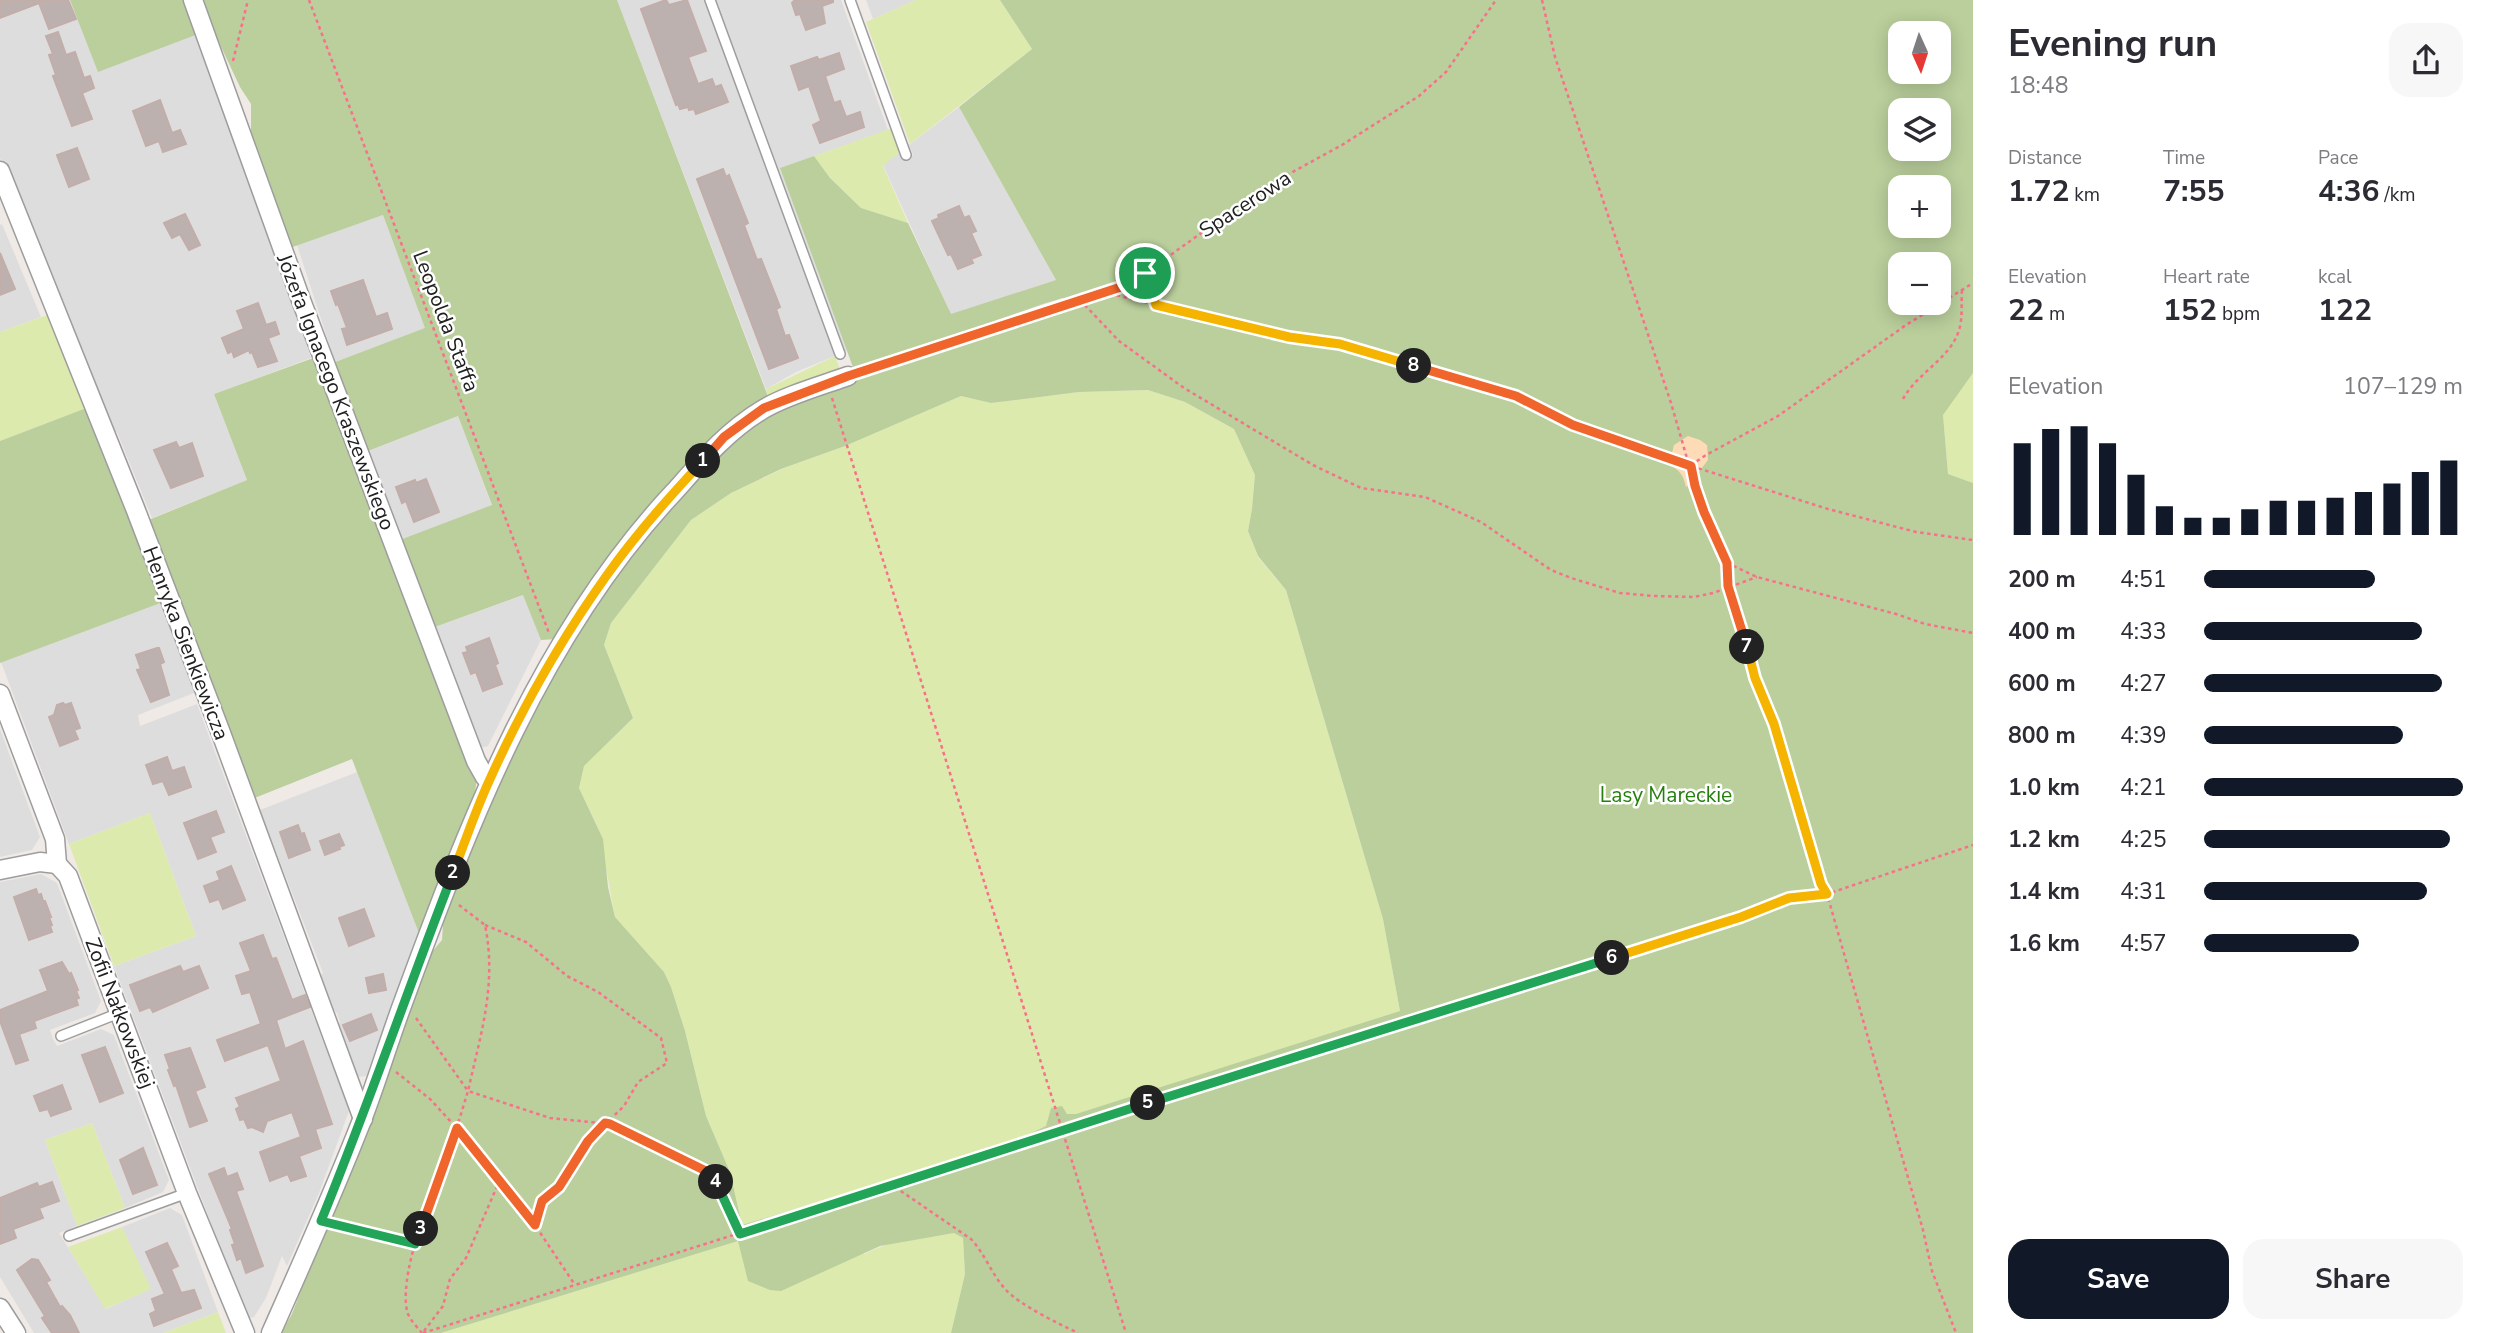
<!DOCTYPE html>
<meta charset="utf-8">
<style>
body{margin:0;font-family:"Nunito Sans",sans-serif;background:#f7f7f7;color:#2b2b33;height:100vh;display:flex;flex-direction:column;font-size:26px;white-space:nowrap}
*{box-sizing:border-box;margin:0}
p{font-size:23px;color:#7c7c81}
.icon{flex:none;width:38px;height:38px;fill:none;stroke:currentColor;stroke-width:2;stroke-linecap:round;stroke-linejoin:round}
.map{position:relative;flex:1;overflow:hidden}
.sheet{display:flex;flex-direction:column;background:#fff;width:525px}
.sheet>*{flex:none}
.needle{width:46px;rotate:177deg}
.controls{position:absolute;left:1888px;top:21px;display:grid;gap:14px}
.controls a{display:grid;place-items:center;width:63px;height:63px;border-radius:14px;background:#fff;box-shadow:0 4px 18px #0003;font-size:35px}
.pin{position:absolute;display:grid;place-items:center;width:60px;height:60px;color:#fff;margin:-30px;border:4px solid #fff;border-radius:50%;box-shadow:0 2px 7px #0007}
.km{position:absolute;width:35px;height:35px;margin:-18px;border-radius:50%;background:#222;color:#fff;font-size:19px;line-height:35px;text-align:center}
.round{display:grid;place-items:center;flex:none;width:74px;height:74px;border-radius:21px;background:#f7f7f7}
.head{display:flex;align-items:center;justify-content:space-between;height:119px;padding:0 35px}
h1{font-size:38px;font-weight:700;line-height:52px}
.figures{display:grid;grid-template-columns:repeat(3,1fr);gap:10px;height:119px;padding:7px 35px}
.figures div{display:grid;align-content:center}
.figures b{font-size:30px;font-weight:700}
.figures small{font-size:19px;font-weight:400}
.figures p{font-size:19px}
.chart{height:196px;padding:14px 35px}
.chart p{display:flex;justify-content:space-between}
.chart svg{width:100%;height:126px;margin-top:7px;stroke:#111827;stroke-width:6}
.cta{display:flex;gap:14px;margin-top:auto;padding:14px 35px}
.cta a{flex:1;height:80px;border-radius:21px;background:#111827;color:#fff;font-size:28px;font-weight:700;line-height:80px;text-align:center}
.cta a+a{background:#f7f7f7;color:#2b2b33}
ul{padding:0 35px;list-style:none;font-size:23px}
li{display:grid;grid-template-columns:112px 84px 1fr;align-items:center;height:52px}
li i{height:18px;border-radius:9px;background:#111827}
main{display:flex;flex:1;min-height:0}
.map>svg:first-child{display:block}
.residential{fill:#dedddd}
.grass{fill:#ddeaad}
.forest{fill:#bacf9c;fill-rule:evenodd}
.sand{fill:#fedbb7}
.building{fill:#bdb1b0;stroke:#c2ada9;stroke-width:2}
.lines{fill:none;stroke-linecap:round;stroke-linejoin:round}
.lane-casing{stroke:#9d9d9d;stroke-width:12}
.street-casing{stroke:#9d9d9d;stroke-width:21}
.path{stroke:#f87089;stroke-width:2.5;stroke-dasharray:3.5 3.5;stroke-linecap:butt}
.lane{stroke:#fff;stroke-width:9}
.street{stroke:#fff;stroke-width:18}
.split-1-casing{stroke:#fff;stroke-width:14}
.split-2-casing{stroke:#fff;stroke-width:14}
.split-3-casing{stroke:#fff;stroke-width:14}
.split-4-casing{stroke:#fff;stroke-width:14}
.split-5-casing{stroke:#fff;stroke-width:14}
.split-6-casing{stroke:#fff;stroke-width:14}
.split-7-casing{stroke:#fff;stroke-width:14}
.split-8-casing{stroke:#fff;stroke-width:14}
.split-9-casing{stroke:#fff;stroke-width:14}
.split-1{stroke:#f0652b;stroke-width:9}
.split-2{stroke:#f5b400;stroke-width:9}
.split-3{stroke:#22a559;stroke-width:9}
.split-4{stroke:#f0652b;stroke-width:9}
.split-5{stroke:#22a559;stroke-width:9}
.split-6{stroke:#22a559;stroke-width:9}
.split-7{stroke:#f5b400;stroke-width:9}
.split-8{stroke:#f0652b;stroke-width:9}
.split-9{stroke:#f5b400;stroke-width:9}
.labels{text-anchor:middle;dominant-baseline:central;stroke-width:5;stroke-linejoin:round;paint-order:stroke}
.street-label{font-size:21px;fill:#202020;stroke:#fff}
.park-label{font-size:21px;fill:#257f0d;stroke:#fff}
</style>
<main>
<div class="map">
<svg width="1973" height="1333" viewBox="0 0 1973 1333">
<rect width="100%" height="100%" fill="#f0eae7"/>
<g class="residential">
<polygon points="0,0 70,0 78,20 198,34 277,251 311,358 214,394 247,480 152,518 117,432 113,433 73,328 0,158"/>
<polygon points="617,0 841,0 888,130 780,168 847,351 796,372 766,389"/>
<polygon points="866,0 916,0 873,19"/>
<polygon points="959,107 1056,280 951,315 883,165 899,153 902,159 913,155 909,145"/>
<polygon points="383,215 426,329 335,362 297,245"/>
<polygon points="2,224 41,317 0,332 0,225"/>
<polygon points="458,416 492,506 397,541 364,453"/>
<polygon points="524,595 541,640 488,746 481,748 432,628"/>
<polygon points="166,601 199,691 138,715 140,726 197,704 349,1111 319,1193 287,1266 282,1256 266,1298 254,1317 247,1319 114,966 196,936 150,813 69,844 1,662"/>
<polygon points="0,729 40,837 32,850 0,857"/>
<polygon points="357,772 420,936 370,1076 354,1077 335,1029 340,1022 337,1013 332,1008 320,976 323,973 260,810"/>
<polygon points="41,874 57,883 101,1001 95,1013 50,1030 53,1039 57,1046 101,1029 114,1035 169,1180 163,1192 125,1208 92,1123 45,1140 77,1226 59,1233 106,1309 150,1289 122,1227 170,1208 182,1215 218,1312 163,1333 34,1333 0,1277 0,882"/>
</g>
<g class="grass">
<polygon points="916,0 1000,0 1032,49 910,144 866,22"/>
<polygon points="892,128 900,152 883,166 908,223 861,208 830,178 814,156"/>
<polygon points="53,313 89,407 0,441 0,332"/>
<polygon points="835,356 842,375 769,399 766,389"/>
<polygon points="1973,373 1973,483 1948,474 1943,414"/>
<polygon points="1148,390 1185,402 1234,429 1255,475 1252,509 1248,531 1258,557 1286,590 1383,919 1400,1011 1173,1085 1076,1114 1050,1118 1046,1126 1006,1145 742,1225 730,1172 706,1116 685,1031 671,987 664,972 615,917 599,830 579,788 584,766 633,718 604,645 611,623 691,520 731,493 782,469 845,446 961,396 991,403 1079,392"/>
<polygon points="150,813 196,936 114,966 69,844"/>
<polygon points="92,1123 125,1208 77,1226 45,1140"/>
<polygon points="122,1227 151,1289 105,1309 68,1247"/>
<path d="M954,1233L963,1238L965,1274L951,1333H441L738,1241L865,1254C892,1239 924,1238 954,1233Z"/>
<polygon points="218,1312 226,1333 163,1333"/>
</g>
<g class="forest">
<polygon points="70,0 185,0 198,34 98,72"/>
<polygon points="199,0 617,0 769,399 753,410 557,639 541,640 523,595 432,628 397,541 492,505 458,416 363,453 330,364 425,328 383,215 290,248 251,139 251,104 240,87"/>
<path d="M1000,0H1973V373L1943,415L1948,474L1973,483V1333H951L965,1274L963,1238L954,1233L880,1246L781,1291L770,1290L748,1281L738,1241L441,1333H281L292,1314L431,953L442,940L444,910L540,690L623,562L714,455L778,407L1066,308L1063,298L1043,304L854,370L780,168L814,156L830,178L861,208L908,223L951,314L1056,280L959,107L1032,49ZM1900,33H1939V72H1900ZM1900,110H1939V149H1900ZM1900,187H1939V226H1900ZM1900,264H1939V303H1900ZM1148,390L1185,402L1234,429L1255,475L1252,509L1248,531L1258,556L1286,590L1383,919L1400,1011L1076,1114H1067L1062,1106L1051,1108L1046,1126L1006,1145L742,1225L730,1172L706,1116L685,1031L671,987L664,972L615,917L608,887L603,839L579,788L584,766L633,718L604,645L611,623L691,520L731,493L781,469L845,446L961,396L991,403L1079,392Z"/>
<polygon points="316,357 477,777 475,793 420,936 352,759 252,799 146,521 247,480 214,394"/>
<polygon points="89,407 166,601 0,663 0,441"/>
</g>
<path class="sand" d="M1688,436L1700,440L1707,445L1708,460L1698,473V480L1686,487C1683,475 1680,470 1669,465L1674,445Z"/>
<g class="building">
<polygon points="0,0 68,0 76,19 49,29 39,3 0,18"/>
<polygon points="666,0 669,5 687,0 706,51 688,57 698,84 712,79 715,87 721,85 728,102 696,114 694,109 689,110 688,107 680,109 678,104 676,105 641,9"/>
<polygon points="795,0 833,0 833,2 822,6 825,23 806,30 800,14 796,15 792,3"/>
<polygon points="58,32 66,55 75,52 84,78 90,76 94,88 82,93 92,119 72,126 53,76 56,75 49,55 53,54 46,36"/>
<polygon points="839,53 844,69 825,76 834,103 840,101 846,117 860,112 864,127 820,143 813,125 821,121 809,86 799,90 791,66 817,57 819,60"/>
<polygon points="160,100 172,133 180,130 186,144 163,152 159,141 146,146 133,111"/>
<polygon points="77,148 89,179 69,187 57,155"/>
<polygon points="723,169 726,177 729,175 748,223 744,225 751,244 757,260 761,259 780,307 776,309 785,336 789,335 798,358 769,369 697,179"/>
<polygon points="959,206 964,218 969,216 976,231 971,233 981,255 971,259 973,263 958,269 951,254 948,255 932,221 939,218 938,215"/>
<polygon points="185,214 200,245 189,250 180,234 172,238 164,223"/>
<polygon points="0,253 15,289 0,295"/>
<polygon points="363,280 376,317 387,313 392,329 347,345 342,329 347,328 338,304 336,305 331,291"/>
<polygon points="258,303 266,325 275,322 279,334 268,338 277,361 258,367 252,352 250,353 249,350 234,357 232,351 228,353 222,338 244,329 237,311"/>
<polygon points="176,442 179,448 192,443 203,476 171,488 154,450"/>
<polygon points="426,479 439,512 414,522 406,501 402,503 396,487 415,480 416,483"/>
<polygon points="489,638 498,663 495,665 502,684 483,691 476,672 471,674 463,653 468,652 466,647"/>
<polygon points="157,648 159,648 164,662 160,664 169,695 151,702 137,670 141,669 136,655"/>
<polygon points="63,703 65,705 71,703 80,728 74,730 78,739 60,746 49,717 54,715 57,705"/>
<polygon points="167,757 172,771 184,767 191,787 169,795 163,781 153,784 146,765"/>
<polygon points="216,811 224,832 210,837 216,852 198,859 184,823"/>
<polygon points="298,825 301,834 304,833 310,850 289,858 280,832"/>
<polygon points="339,834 344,845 339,847 340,849 325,855 320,841"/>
<polygon points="231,866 245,900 223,909 219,899 210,902 204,886 220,880 217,872"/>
<polygon points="36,889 38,895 41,894 43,901 45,901 51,917 49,917 52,925 50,926 52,932 29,940 14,897"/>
<polygon points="364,909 374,936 349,946 339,918"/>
<polygon points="263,935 272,959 276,958 292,1000 305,995 310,1007 276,1020 285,1049 303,1041 332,1124 315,1129 321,1148 299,1156 306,1176 291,1181 288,1174 270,1181 260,1152 301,1137 292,1112 267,1121 263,1132 252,1127 248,1128 244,1119 240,1120 236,1109 240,1107 236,1098 281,1081 268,1045 225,1061 217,1040 261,1024 250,992 242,994 236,976 251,971 240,943"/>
<polygon points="62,962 69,974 71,973 78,990 76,991 79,998 76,999 78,1005 34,1021 36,1028 19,1034 28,1060 16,1064 0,1021 0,1010 48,991 40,970"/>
<polygon points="180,966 183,972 199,966 208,988 153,1012 150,1007 140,1011 130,985"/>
<polygon points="383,974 386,990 369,993 366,978"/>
<polygon points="371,1014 377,1030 350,1041 343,1025"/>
<polygon points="105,1047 123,1093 100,1102 82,1055"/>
<polygon points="190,1048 205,1087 195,1091 207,1121 190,1127 176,1085 174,1086 168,1070 170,1069 165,1055"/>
<polygon points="62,1085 71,1109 51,1116 48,1109 40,1111 34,1096"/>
<polygon points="143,1148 157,1185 133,1194 120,1160"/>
<polygon points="224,1168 227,1177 237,1173 243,1189 236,1191 263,1266 246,1273 241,1258 237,1260 232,1245 235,1244 230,1230 232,1229 209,1174"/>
<polygon points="52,1182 59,1201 39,1208 43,1218 13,1229 16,1238 0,1244 0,1198 37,1183 39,1187"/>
<polygon points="167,1243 178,1266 171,1269 181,1293 194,1290 201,1308 154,1326 150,1314 156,1311 152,1299 165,1294 146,1252"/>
<polygon points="32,1259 38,1260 50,1280 46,1282 60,1307 62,1306 70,1315 79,1333 52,1333 42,1318 45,1316 17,1270"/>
</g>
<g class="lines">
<g class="lane-casing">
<g id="lane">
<polyline points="710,0 840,354"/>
<polyline points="850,0 906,155"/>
<polyline points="61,1036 119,1013"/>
<polyline points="69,1236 187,1193"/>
</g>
</g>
<g class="street-casing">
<g id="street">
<polyline points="193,0 301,300 476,761 485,777 489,780"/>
<polyline points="0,171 135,508 221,733 363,1119"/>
<polyline points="0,694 55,839 57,864"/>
<polyline points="57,864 68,876 187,1193 245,1333"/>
<polyline points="0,870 40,862 57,864"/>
<polyline points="0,1308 16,1333"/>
<path d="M271,1333C302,1263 334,1192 362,1120C377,1081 389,1040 404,1000C470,820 541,634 674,492C701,462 727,431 762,410C784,396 823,385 848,376"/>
</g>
</g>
<g class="path">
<polyline points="309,0 549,633"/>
<polyline points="1542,0 1555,57 1671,403 1695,486 1715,539 1727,563 1728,586 1739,619 1755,678 1774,724 1821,884 1827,894 1923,1230 1932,1271 1956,1333"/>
<polyline points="233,61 248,0"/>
<polyline points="1145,273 1156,305"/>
<polyline points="1103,292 1289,337 1340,344 1516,396 1573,425 1691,466 1828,509 1916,532 1973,540"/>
<polyline points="1080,300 1119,341 1184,388 1313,465 1361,488 1425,497 1481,522 1551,570 1571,578 1620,593 1654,596 1694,597 1713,593 1757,577"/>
<polyline points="865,370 1130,284 1267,186 1342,145 1419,96 1446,72 1496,0"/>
<polyline points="832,398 1126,1333"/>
<path d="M1903,399C1917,373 1951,358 1959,330C1963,318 1961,302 1962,290"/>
<polyline points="1691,465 1706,455 1778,416 1906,325 1973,283"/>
<polyline points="1727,563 1757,577 1896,614 1925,624 1973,633"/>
<path d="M459,905L485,925C497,984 481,1033 468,1091L550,1118L610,1124L712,1174L740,1234"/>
<polyline points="485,925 526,942 567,976 598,992 661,1038 667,1063 638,1082 624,1106 588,1141 559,1187 542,1201 535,1225"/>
<path d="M416,1018L468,1091C464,1104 460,1118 455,1132C439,1175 398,1268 407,1311C409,1319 417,1327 422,1333"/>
<polyline points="396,1072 430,1099 473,1146 484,1163 535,1225 575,1285"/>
<path d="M895,1187L971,1239C985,1254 992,1275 1006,1290C1020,1305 1059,1324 1078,1333"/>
<polyline points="337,1225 415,1244"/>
<polyline points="424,1331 443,1306 450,1279 466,1258 499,1182"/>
<polyline points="423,1333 1741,917 1789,899 1827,894 1973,845"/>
</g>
<use href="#lane" class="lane"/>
<use href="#street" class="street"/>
</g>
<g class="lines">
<g class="split-1-casing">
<polyline id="split-1" points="703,461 724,437 764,408 848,376 1130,284 1145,273"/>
</g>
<g class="split-2-casing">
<path id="split-2" d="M453,873C465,842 476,809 490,779C522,708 562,638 607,575C636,534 669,497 703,461"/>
</g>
<g class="split-3-casing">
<path id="split-3" d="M421,1229L415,1244L321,1221C368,1106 408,989 453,873"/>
</g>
<g class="split-4-casing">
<polyline id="split-4" points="421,1229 457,1128 535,1225 542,1201 559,1187 588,1141 605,1123 610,1124 712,1174 716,1182"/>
</g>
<g class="split-5-casing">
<polyline id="split-5" points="716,1182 740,1234 1148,1103"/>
</g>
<g class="split-6-casing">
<polyline id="split-6" points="1148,1103 1612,958"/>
</g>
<g class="split-7-casing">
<polyline id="split-7" points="1612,958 1741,917 1789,898 1827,894 1821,884 1774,724 1755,678 1747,647"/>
</g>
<g class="split-8-casing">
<polyline id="split-8" points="1414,366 1516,396 1573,425 1691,466 1695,486 1704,512 1727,563 1728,586 1747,647"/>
</g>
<g class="split-9-casing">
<polyline id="split-9" points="1145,273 1156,305 1289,337 1340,344 1414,366"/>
</g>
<use href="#split-1" class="split-1"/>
<use href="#split-2" class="split-2"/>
<use href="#split-3" class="split-3"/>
<use href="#split-4" class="split-4"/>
<use href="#split-5" class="split-5"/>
<use href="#split-6" class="split-6"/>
<use href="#split-7" class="split-7"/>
<use href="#split-8" class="split-8"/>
<use href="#split-9" class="split-9"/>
</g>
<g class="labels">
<g class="street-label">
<text transform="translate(1245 204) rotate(-33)">Spacerowa</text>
<text transform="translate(446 321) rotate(69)">Leopolda Staffa</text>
<text transform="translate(336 392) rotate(69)">Józefa Ignacego Kraszewskiego</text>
<text transform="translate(186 643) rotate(69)">Henryka Sienkiewicza</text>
<text transform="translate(120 1013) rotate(69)">Zofii Nałkowskiej</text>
</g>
<g class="park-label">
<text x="1666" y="795">Lasy Mareckie</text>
</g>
</g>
</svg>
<div class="controls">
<a><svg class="needle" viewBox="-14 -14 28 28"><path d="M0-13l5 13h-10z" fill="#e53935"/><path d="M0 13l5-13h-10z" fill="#7c7c81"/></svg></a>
<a><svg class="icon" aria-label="layers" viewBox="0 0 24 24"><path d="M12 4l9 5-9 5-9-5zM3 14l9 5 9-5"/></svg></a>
<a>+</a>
<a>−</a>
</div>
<div class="pin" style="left:1145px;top:273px;background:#1e9e55"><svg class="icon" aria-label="arrive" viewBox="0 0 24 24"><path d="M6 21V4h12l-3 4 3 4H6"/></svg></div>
<b class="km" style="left:703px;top:461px">1</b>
<b class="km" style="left:453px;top:873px">2</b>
<b class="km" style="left:421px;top:1229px">3</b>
<b class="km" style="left:716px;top:1182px">4</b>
<b class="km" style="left:1148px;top:1103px">5</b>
<b class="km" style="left:1612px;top:958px">6</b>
<b class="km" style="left:1747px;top:647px">7</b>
<b class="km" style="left:1414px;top:366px">8</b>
</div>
<section class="sheet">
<div class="head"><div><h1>Evening run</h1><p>18:48</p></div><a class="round"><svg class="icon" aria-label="share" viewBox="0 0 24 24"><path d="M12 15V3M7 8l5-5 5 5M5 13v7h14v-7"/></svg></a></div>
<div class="figures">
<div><p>Distance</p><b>1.72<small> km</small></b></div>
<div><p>Time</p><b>7:55</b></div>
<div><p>Pace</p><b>4:36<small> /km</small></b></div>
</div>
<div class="figures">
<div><p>Elevation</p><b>22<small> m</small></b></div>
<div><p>Heart rate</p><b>152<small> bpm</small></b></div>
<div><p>kcal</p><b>122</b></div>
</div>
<div class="chart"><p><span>Elevation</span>107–129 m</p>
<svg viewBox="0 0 160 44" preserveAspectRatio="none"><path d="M5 44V12M15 44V7M25 44V6M35 44V12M45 44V23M55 44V34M65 44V38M75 44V38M85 44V35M95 44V32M105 44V32M115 44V31M125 44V29M135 44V26M145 44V22M155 44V18"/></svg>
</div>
<ul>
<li><b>200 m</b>4:51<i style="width:66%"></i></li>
<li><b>400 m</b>4:33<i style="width:84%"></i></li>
<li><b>600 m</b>4:27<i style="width:92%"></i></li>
<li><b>800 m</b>4:39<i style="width:77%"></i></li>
<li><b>1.0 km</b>4:21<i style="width:100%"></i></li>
<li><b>1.2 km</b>4:25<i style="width:95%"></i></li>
<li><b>1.4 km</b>4:31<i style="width:86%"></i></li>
<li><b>1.6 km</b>4:57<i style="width:60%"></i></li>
</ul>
<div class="cta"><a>Save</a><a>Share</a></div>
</section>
</main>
